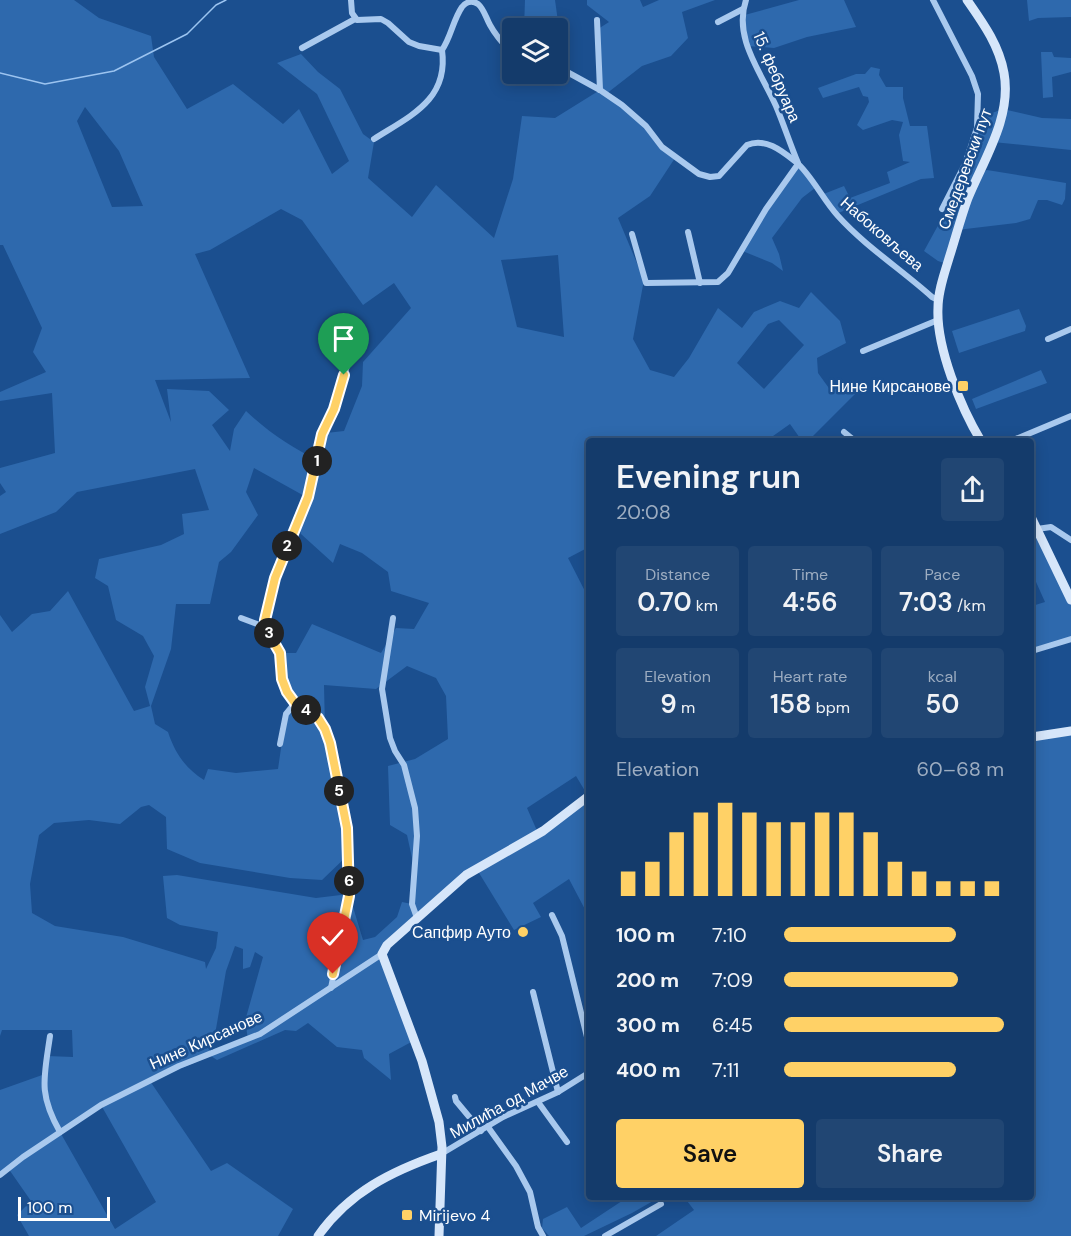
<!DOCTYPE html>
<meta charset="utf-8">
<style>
body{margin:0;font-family:"DM Sans",sans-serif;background:#214673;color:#f1f3f6;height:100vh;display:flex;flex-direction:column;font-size:22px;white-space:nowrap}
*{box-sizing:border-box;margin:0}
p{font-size:20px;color:#9dadc1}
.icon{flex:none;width:33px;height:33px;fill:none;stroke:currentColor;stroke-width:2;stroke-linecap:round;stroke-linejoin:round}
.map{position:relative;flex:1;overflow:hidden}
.details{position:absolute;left:586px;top:438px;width:448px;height:762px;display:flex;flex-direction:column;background:#143b6b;border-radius:6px;box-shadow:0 3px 15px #0003,0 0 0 2px #33557e}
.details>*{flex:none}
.buttons{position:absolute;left:502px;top:18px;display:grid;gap:12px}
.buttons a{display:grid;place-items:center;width:66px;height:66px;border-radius:6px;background:#143b6b;box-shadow:0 3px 15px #0003,0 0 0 2px #33557e;font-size:30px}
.scale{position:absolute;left:18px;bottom:15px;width:92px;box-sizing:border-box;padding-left:6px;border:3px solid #fff;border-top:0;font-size:16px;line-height:21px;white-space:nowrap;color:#fff;-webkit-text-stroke:4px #1b4f8f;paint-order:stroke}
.pin{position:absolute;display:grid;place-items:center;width:51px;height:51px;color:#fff;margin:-62px -26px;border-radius:50% 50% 50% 0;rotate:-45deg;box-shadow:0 0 6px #0007}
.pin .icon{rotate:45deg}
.km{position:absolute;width:30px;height:30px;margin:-15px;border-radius:50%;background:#222;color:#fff;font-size:16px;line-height:30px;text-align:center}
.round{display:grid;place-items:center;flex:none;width:63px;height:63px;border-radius:6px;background:#214673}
.head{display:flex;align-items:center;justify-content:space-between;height:102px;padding:0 30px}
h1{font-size:33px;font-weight:600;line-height:45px}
.metrics{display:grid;grid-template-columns:repeat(3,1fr);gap:9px;height:102px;padding:6px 30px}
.metrics div{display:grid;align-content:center;border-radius:6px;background:#214673;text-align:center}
.metrics b{font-size:26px;font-weight:600}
.metrics small{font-size:16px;font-weight:400}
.metrics p{font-size:16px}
.chart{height:168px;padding:12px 30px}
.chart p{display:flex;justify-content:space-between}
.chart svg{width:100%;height:108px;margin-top:6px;stroke:#ffd166;stroke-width:6}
.action{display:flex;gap:12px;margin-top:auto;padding:12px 30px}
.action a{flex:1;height:69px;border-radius:6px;background:#ffd166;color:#111;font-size:24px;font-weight:600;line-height:69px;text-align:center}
.action a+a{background:#214673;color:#f1f3f6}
ul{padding:0 30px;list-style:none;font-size:20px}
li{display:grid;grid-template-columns:96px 72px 1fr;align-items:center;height:45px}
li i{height:15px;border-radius:8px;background:#ffd166}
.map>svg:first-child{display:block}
.green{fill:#2e69ad;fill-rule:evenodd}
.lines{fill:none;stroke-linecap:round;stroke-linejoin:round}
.stream{stroke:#9cc4f0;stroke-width:1.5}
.street{stroke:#a9c9ee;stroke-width:6}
.secondary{stroke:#d6e6fa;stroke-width:9}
.route-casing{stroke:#fff;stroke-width:12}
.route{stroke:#ffd166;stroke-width:8}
.poi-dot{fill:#ffd166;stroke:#1b4f8f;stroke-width:2}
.labels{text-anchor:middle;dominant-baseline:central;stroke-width:5;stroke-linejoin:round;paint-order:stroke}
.street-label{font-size:16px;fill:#fff;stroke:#1b4f8f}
.poi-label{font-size:16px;fill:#fff;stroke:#1b4f8f;text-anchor:end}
</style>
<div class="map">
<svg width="1071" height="1236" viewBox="0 0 1071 1236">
<rect width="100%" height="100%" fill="#1b4f8f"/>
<g class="green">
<path d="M0,0H74L99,18L151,36L154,57L187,109L233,84L283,124L299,109L332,174L349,161L317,94L277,63L301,54L318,72L340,89L363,134L374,142L368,178L412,217L436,185L494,238L513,179L522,116L555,118L600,90L598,29L609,22L587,5V0H640L643,7L659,0H715L682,12L688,38L671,56L642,66L606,94L622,105L675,158L650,196L618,218L644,280L633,339L650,370L674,377L689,358L718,308L742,328L754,312L780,301L799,308L811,292L840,321L846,343L817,358L818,373L831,391L842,382L855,394L808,441H802L790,424L766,441H590L589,547L568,558L589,599V917L569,879L533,903L541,917L514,930L476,868L382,954L415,1040L389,1054L391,1080L364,1058L362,1050L337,1047L308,1023L296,1031L285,1030L217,1060L211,1056L150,1081L211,1171L227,1163L293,1209L278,1236H29L17,1215L31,1201L8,1168L0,1174V1090L45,1074L47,1056L73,1057L72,1030H2L0,1036V615L12,632L32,614L50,611L68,591L134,711L150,706L145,687L154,656L143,636L116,620L108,586L95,578L99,559L161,545L184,534L182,514L209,510L195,469L77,492L56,512L0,534V496L6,492L0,483V468L55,453L52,393L0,401V392L46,372L33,352L42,328L3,245H0ZM85,107L119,151L143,206L112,207L77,121ZM281,209L302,220L363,305L394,283L411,308L363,362L362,386L344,431L326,433L325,448L320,461C293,449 267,431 246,411L234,429L230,451L212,425L229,410L209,391L167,389L171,422L155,380L250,378L195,254L210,250ZM558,255L564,337L517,327L501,260ZM779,320L804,345L764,389L737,363L768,324ZM254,468L308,498L298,525L301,534L333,563L340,544L362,553L388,572L391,591L429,603L414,629L396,628L381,653L312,624L296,653H280L287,692L295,703L286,714L278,769L236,773L208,769L204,780C185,768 175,753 168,732L155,724L151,706L171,649L176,604H210L219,562L231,552L258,515L246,492ZM407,666L436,678L446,696L448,739L415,759L388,766L390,825L407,835L416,876L412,904L402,902L397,917L375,937L363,940L349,894L316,898L177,875L163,876L167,918L180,925L218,932L216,948L206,969L205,962L123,937L55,926L32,913L30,884L39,835L54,823L89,820L120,824L141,807L149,805L166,817L167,849L200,863L290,878L322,880L348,855L347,828L325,729L324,685L376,689ZM576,776L588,796L538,833L527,808ZM235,946L243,949V969L250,967L255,952L263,957L245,1021L248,1039L212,1052L226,971ZM101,1105L156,1202L115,1229L60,1132Z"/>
<polygon points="525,0 555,0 559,29 524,28"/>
<polygon points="799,0 844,0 856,27 807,37 774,48 748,46 741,16"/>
<polygon points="1027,0 1071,0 1071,17 1038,18 1029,21"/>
<polygon points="1041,52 1052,52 1054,57 1071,58 1071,72 1052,77 1053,97 1043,98"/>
<polygon points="871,67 880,69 879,75 886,87 903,87 903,98 910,126 927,126 934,178 921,179 836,214 821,195 844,186 850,198 890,183 887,172 910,162 903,161 899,135 903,122 892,120 863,130 857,125 869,102 868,97 863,96 859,87 823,98 818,88 856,74 865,74"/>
<polygon points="1003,109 1042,118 1071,119 1071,150 993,142 979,174 987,170 1066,183 1065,199 1062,205 1047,200 1038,200 1030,219 1016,223 957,230 947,264 938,261 924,251 969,169 976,149 981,117"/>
<polygon points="798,164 815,188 802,198 772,238 779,254 783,271 772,263 740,250"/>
<polygon points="1019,309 1026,326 1025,331 959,353 952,331"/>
<polygon points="1041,370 1047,383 976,409 972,399"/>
<polygon points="1032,520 1071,600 1071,639 1032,651 1032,606 1045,602 1032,573"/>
<polygon points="1071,730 1071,1236 656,1236 694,1210 684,1197 1032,1197 1032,735"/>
<polygon points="628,1197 660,1197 632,1213 584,1236 549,1236 542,1228 543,1219 567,1207 581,1228"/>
</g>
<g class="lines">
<polyline class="stream" points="0,73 45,84 114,71 187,34 216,5 226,0"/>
<g class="street">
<path d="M351,0L352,13L357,20L381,19L388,23L409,42L419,46L442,50C451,37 453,20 462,7C466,2 472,0 478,4C484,9 486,18 490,25C496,36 504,45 513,54"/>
<path d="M746,0C733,38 761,72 776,106C784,125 790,144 798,163"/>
<polyline points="933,0 972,76 978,94 977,128 965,164 942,209"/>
<polyline points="597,20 600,90"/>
<polyline points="718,22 743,9"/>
<polyline points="302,48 355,19"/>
<path d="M558,67L600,90L622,105L646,126L662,147L699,174L710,177L719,176L747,145C765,137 782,151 796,162C810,173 824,201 838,216C865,246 902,270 932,297L938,300"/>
<path d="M374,139C410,116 449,100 442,50"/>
<polyline points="688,232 700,283"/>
<polyline points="632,234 646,283 718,282 728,273 766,209 798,164"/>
<polyline points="1048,339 1071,329"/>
<polyline points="863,351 938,320"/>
<polyline points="844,432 855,441"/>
<polyline points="1011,441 1071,416"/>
<polyline points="1037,529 1051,527 1071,540"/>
<polyline points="241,618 265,627"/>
<polyline points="393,618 382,689 390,738 395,751 404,765 415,808 417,836 412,904 417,918"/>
<polyline points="1032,651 1071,639"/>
<polyline points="280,744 286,714 295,703"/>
<polyline points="552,915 562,936 590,1049"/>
<polyline points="331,988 349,896 347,828 330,743 325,729 318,718 295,703 287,692 282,679 280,653 265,627 265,620 275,578 308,497 322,434 334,409 347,366"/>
<polyline points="533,992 558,1092"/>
<path d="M50,1036C44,1078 38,1093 60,1132"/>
<polyline points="455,1097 456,1101 481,1131"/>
<polyline points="538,1102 567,1142"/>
<polyline points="488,1127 516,1166 530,1192 538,1227 543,1236"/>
<polyline points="441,1154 503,1117 558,1092 590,1072"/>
<polyline points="0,1175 23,1157 101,1105 179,1066 260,1034 382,954"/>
<polyline points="605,1236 661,1204"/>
</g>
<g class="secondary">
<path d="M967,0C983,23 999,45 1004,73C1012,117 984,159 968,198C961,217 956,236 950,255C945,272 938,290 938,308C936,347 961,408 981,441"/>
<polyline points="1032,519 1071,600"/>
<polyline points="1032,737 1071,731"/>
<path d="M318,1236C349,1192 392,1171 441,1154"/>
<polyline points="439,1236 442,1147 439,1122 422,1061 382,954 387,945 466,875 543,831 590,795"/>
</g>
</g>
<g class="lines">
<g class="route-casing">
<polyline id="route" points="333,974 349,896 347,828 330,743 325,729 318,718 295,703 287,692 282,679 280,653 265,627 265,620 275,578 308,497 322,434 334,409 344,375"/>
</g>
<use href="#route" class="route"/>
</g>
<g class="poi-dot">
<rect x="957" y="380" width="12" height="12" rx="3"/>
<circle cx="523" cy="932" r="6"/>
<rect x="401" y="1209" width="12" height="12" rx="3"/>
</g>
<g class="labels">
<g class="street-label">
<text transform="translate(777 77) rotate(67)">15. фебруара</text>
<text transform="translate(965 169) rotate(-70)">Смедеревски пут</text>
<text transform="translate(882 234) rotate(41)">Набоковљева</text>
<text transform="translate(206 1040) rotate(-24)">Нине Кирсанове</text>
<text transform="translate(509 1102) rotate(-29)">Милића од Мачве</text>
</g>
<g class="poi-label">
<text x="951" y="386">Нине Кирсанове</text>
<text x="511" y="932">Сапфир Ауто</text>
<text x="419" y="1215" text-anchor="start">Mirijevo 4</text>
</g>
</g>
</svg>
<div class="buttons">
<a><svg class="icon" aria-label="layers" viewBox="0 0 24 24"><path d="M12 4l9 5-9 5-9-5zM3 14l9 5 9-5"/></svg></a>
</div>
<div class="scale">100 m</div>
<div class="pin" style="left:344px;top:375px;background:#1e9e55"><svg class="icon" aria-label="arrive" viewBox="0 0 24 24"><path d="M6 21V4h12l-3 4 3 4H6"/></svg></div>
<div class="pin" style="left:333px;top:974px;background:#d93025"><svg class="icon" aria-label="check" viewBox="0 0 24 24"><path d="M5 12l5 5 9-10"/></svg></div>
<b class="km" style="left:317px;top:461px">1</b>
<b class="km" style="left:287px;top:546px">2</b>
<b class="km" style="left:269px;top:633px">3</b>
<b class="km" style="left:306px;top:710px">4</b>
<b class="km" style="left:339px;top:791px">5</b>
<b class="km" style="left:349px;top:881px">6</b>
<section class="details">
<div class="head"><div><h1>Evening run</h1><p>20:08</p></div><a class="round"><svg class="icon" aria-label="share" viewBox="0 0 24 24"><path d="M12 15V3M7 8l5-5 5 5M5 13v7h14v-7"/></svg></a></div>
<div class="metrics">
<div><p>Distance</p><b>0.70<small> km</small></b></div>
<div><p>Time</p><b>4:56</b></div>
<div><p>Pace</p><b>7:03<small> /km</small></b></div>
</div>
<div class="metrics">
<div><p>Elevation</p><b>9<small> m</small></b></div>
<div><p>Heart rate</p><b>158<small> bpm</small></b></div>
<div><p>kcal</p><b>50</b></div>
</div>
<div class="chart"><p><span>Elevation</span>60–68 m</p>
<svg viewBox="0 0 160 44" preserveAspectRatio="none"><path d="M5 44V34M15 44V30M25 44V18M35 44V10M45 44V6M55 44V10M65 44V14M75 44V14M85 44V10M95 44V10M105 44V18M115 44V30M125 44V34M135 44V38M145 44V38M155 44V38"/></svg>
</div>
<ul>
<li><b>100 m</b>7:10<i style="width:78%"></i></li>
<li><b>200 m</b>7:09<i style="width:79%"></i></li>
<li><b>300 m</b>6:45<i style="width:100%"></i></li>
<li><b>400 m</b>7:11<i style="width:78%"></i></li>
</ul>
<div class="action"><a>Save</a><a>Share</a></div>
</section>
</div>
